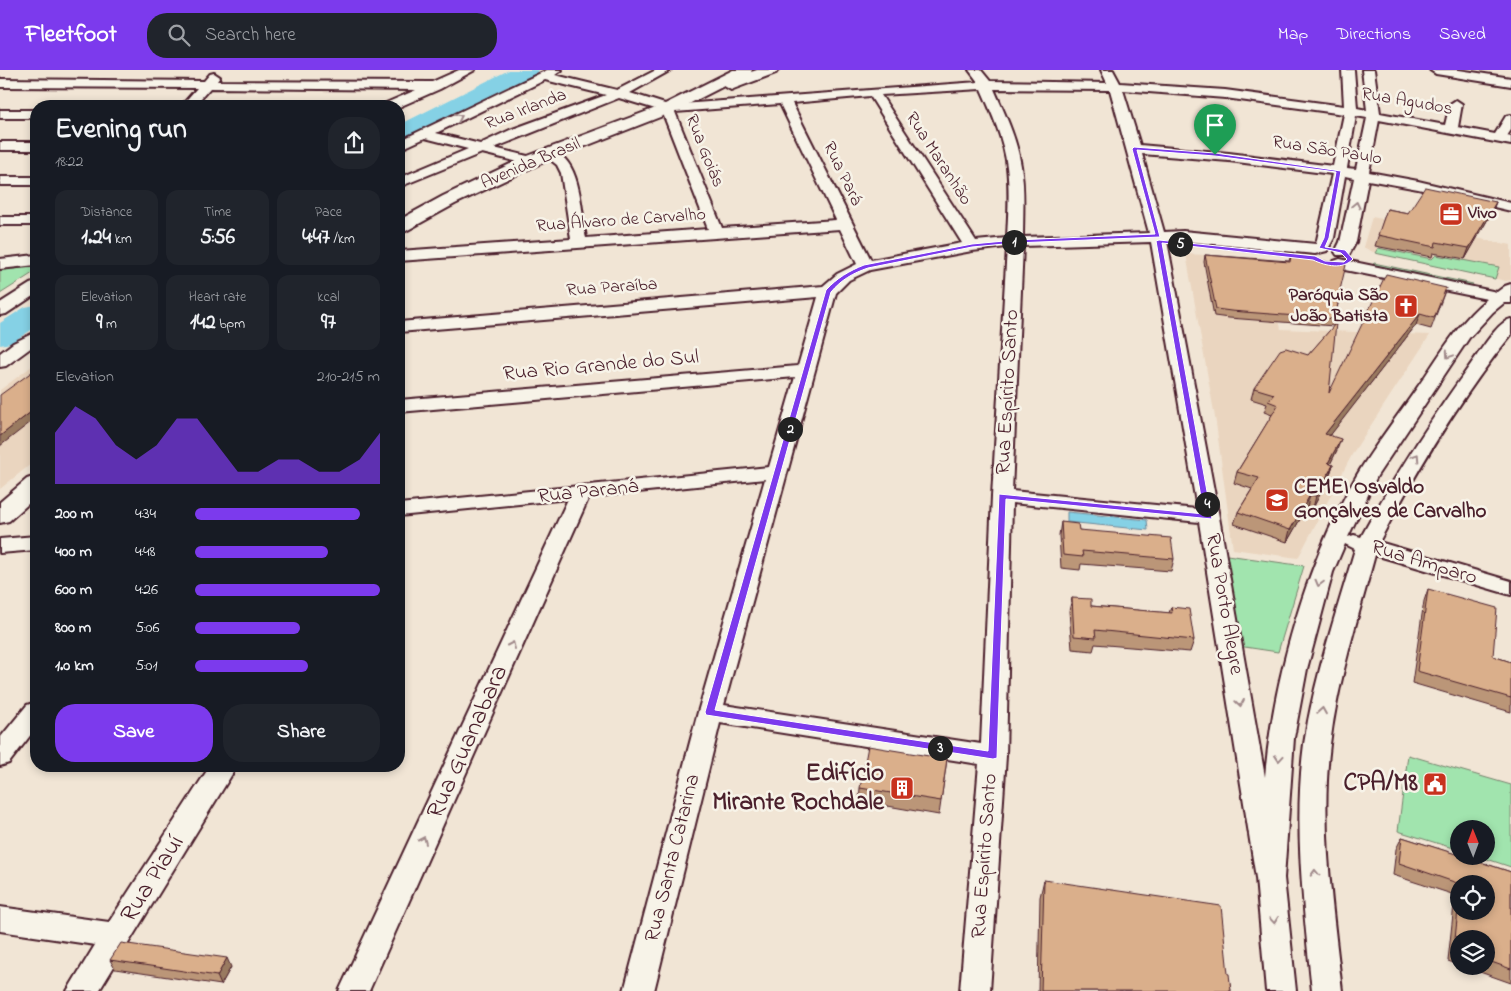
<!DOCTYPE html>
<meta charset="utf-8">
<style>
body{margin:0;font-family:"Indie Flower",sans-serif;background:#20242c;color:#f1f3f6;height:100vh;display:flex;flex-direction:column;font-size:19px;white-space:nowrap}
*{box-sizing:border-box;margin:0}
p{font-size:16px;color:#9ea1a6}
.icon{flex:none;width:28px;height:28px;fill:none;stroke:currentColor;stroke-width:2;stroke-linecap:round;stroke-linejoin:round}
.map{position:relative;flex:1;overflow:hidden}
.sheet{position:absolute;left:30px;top:30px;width:375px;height:672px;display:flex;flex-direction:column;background:#171b24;border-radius:20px;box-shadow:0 2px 8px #0003}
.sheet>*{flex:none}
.needle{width:32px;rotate:359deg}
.controls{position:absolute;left:1450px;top:750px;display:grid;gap:10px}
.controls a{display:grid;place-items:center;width:45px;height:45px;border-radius:50%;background:#171b24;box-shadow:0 2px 8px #0003;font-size:25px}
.pin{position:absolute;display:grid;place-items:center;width:42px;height:42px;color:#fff;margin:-51px -21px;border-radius:50% 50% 50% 0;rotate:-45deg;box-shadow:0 0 5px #0007}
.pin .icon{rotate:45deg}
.km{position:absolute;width:25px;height:25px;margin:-12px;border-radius:50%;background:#222;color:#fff;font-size:14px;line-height:25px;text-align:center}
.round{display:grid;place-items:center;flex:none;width:52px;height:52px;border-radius:20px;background:#20242c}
.headline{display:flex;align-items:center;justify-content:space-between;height:85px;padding:0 25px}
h1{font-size:28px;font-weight:800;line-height:38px}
.figures{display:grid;grid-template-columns:repeat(3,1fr);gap:8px;height:85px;padding:5px 25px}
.figures div{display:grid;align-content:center;border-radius:12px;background:#20242c;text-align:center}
.figures b{font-size:21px;font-weight:800}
.figures small{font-size:14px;font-weight:400}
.figures p{font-size:14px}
.chart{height:140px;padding:10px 25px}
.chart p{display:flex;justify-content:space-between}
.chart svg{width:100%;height:90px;margin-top:5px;fill:#7c3aed;opacity:.7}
.button{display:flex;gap:10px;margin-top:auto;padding:10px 25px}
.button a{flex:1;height:58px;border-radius:20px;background:#7c3aed;color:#fff;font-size:20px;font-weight:800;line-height:58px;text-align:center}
.button a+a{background:#20242c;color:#f1f3f6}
ul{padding:0 25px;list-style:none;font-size:16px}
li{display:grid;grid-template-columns:80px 60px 1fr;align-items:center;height:38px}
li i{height:12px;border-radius:6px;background:#7c3aed}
header{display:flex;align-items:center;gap:30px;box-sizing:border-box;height:70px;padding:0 25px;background:#7c3aed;color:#fff}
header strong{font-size:24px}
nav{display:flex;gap:28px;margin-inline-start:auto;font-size:18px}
.search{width:350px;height:45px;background:#20242c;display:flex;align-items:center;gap:12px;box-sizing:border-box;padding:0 18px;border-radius:20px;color:#9ea1a6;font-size:19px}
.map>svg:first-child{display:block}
.built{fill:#ead5bf}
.green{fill:#a1e4ae;stroke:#76826c}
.water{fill:#85d1e5;stroke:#6d8a9b}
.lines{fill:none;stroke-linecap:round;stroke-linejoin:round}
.river{fill:#85d1e5;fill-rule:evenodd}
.minor-casing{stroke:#4a1f2b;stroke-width:4}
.major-casing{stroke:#4a1f2b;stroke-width:4}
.minor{fill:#f7f3e8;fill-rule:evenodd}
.major{fill:#f7f3e8;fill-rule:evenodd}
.wall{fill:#bb9678;stroke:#4a1f2b;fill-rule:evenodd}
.shaded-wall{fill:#997a61;stroke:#4a1f2b}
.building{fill:#daaf8b;stroke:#4a1f2b}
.oneway{stroke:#a0898a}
.route{fill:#7c3aed;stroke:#fff;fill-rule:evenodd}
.labels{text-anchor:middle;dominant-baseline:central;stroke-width:5;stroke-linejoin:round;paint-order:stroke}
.far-street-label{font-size:18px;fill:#4a1f2b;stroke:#f7f3e8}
.far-poi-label{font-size:18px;font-weight:bold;fill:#4a1f2b;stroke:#f7f3e8;text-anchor:start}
.street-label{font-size:21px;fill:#4a1f2b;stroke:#f7f3e8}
.poi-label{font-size:21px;font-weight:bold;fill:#4a1f2b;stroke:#f7f3e8;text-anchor:start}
.near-street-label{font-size:25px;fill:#4a1f2b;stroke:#f7f3e8}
.near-poi-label{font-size:25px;font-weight:bold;fill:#4a1f2b;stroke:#f7f3e8;text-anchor:end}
</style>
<header>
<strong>Fleetfoot</strong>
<div class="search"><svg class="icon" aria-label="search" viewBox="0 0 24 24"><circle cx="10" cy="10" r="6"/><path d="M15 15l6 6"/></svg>Search here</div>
<nav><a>Map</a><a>Directions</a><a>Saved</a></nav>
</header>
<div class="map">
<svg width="1511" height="921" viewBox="0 0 1511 921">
<rect width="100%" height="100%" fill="#f1e5d5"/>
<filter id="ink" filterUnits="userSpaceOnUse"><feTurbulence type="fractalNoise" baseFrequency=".02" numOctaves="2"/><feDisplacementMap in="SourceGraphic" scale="10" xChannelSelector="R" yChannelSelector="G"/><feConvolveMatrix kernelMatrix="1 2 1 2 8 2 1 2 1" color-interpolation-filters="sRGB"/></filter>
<g filter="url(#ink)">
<g class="built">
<polygon points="1372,147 1511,175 1511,210 1506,211 1373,182 1363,177"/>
<polygon points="1186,184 1265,188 1281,259 1430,265 1354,381 1298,488 1233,479 1216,353"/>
<polygon points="36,293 36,390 0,419 0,320"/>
</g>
<g class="green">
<polygon points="1378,178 1432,189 1436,185 1499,197 1495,209 1375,183"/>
<polygon points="1374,193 1473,214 1471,217 1372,196"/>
<polygon points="36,197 36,201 0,224 0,200"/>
<polygon points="1227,485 1304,496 1278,582 1238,576 1229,557"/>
<polygon points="1408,685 1511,715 1511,797 1478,786 1486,786 1486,759 1459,759 1459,780 1398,761"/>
</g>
<polygon class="water" points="1067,442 1147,450 1148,460 1067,452"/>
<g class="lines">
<g class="river">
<polygon points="509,0 539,0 536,5 511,15 408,69 399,71 399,55"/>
<polygon points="36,235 36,257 11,273 0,275 0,253 25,237"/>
</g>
<g class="minor-casing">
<g id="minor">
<polygon points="459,0 475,0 440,19 399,37 384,36 386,33 416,20 210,18 194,36 181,36 197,18 0,17 0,9 204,11 210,4 214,3 220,7 217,11 432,12"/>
<path d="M547,0H562L555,5L617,20L656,0H671L630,23L668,35L978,12L969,0H981L990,11L1107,13L1101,0H1113L1120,13L1225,20L1344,36L1342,0H1354L1357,38L1367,40L1362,0H1374L1380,43L1445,55L1450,34L1456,30L1462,34L1458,57L1495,64L1506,46L1511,45V60L1507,66L1511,67V75L1379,50L1369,102L1418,111L1511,133V141L1418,119L1368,110L1356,172L1349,185H1337L1335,182L1340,172L1354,108L1345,106L1334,168L1327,181L1315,184L1183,171H1167L1219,447L1265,707C1273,609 1307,490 1357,405C1375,375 1397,347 1417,318C1438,288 1458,252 1487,229L1340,199L1334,197L1332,194L1334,191L1340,189L1497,222L1505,216L1511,214V233H1504L1493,242L1469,268L1377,406L1348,467L1354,465L1361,467C1395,405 1430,351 1471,294C1480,282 1497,252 1511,249V265C1459,329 1417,400 1379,472L1511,511V525L1375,485C1358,548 1338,610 1330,674C1320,756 1333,840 1342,921H1312C1304,840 1293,756 1304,674C1314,608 1336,544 1355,479L1345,474L1333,502L1307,599L1294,668L1284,808L1296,921H1266L1256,808L1199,452L1012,433L1006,686L990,921H960L979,694L720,653L654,921H624L698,642L765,409L589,427L369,921H339L568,429L399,446V434L769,397L795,307L399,342V330L798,296L818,227L399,262V252L823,216L837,204L857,194L840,159L399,191V181L571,169L561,103L557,95L543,84L550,80C582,88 581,141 586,168L708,159L662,41L619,28L494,78L536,88L538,91L536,94L531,95L482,83L399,117V108L468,79L425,68L399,80V71ZM545,10L606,25L510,60L480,74L436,63ZM981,19C992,44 1004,70 1007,97C1010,121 1008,145 1007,168L976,171L881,25ZM994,19L1110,20L1149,163L1023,167C1023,144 1025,120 1021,96C1017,69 1005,44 994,19ZM1123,20L1225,28L1344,44L1333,96L1229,83L1140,75ZM870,26L962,173L871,190L792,33ZM780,34L836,150L722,158L675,42ZM1356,46L1367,48L1356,99L1347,98ZM1142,84L1229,91L1332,104L1316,174L1183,161L1164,162ZM1151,172L1197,439L1012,421L1023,176ZM1007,177L992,426L981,674L724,635L836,223L849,210L870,200L972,181Z"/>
<polygon points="1430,0 1459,0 1511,8 1511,16 1436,4"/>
<rect x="0" y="40" width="36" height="8"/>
<rect x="0" y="72" width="36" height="8"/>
<rect x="0" y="107" width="36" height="8"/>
<rect x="0" y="147" width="36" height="8"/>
<polygon points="36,185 36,195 0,199 0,189"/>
<polygon points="36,212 36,224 6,244 0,245 0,233 30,214"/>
<polygon points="36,262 36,274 6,296 0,297 0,283 13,273"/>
<polygon points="36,466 36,480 0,483 0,469"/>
<polygon points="36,632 36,658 9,693 0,696 0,668 27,635"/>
<polygon points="210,696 237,696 99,921 67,921 95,875 0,861 0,837 109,852"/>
</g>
</g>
<g class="major-casing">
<g id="major">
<polygon points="733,0 752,0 751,2 757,0 778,0 776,3 736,18 731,20 724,16 673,42 537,95 455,134 406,161 399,163 399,150 443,126 525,87 661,36"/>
<polygon points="36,406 36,427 9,451 0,453 0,432 27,409"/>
</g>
</g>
<use href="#minor" class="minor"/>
<use href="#major" class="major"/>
</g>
<g class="wall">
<polygon points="1496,132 1492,142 1465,189 1433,183 1432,187 1375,176 1387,139 1408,143"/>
<polygon points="1205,185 1289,191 1291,185 1339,224 1336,249 1334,255 1329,323 1446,218 1431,259 1416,255 1330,365 1337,380 1330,394 1333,395 1329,407 1313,438 1307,437 1287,472 1234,454 1238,442 1252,419 1234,413 1237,402 1272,345 1264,342 1267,334 1251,329 1254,318 1308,285 1334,256 1229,248 1214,246 1204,192"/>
<polygon points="1061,452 1079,460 1174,489 1171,501 1081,494 1080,500 1061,498 1059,465"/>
<polygon points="1428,519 1493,586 1511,592 1511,642 1412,613 1424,531"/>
<polygon points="1072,528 1091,536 1169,543 1171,537 1194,570 1190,582 1095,574 1093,581 1072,579 1069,541"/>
<polygon points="947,689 939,745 859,731 860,718"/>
<path d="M1402,767L1511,802V913L1463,896H1486V869H1459V895L1448,891L1455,825L1393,805L1396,779ZM1459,814H1486L1459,841Z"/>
<polygon points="1044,810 1228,904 1231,921 1038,921 1040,827"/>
<polygon points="110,890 231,897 221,915 115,899"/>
</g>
<g class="shaded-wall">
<polygon points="1496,132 1492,142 1465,189 1469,178"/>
<polygon points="1420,244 1416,255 1322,376 1325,364"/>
<polygon points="36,338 36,348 0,376 0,366"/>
<polygon points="1341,369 1337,380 1325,405 1328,393"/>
<polygon points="1333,395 1329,407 1313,438 1316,426"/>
<polygon points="1310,425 1307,437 1287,472 1290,460"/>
<polygon points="227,888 231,897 221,915 217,906"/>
</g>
<g class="building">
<polygon points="1425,117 1496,132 1469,178 1436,172 1435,177 1378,165 1387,139 1408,143"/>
<polygon points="1205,185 1290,192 1291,185 1346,195 1339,224 1336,249 1231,241 1216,239"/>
<polygon points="1386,204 1446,218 1434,248 1420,244 1325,364 1341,369 1328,393 1333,395 1316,426 1310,425 1290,460 1238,442 1259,408 1237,402 1278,335 1268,331 1274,324 1254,318 1280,280 1286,278 1308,285 1336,253 1329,323"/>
<polygon points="36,299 36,338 0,366 0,325"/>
<polygon points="1061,452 1078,454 1079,460 1171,468 1174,489 1082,481 1083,487 1063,485"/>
<polygon points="1428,519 1497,538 1493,586 1511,592 1511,628 1417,601"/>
<polygon points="1072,528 1091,529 1091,536 1172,543 1171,537 1189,539 1194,570 1095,560 1096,568 1074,566"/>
<polygon points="868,676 947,689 941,731 860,718"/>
<polygon points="1402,767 1459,785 1459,786 1462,786 1511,802 1511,899 1486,890 1486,869 1459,869 1459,881 1454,879 1459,830 1459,841 1486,841 1486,814 1460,814 1399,793"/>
<polygon points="1044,810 1221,836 1228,904 1229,904 1231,921 1041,921"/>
<polygon points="121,873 227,888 217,906 110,890"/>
</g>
<defs><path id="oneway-chevron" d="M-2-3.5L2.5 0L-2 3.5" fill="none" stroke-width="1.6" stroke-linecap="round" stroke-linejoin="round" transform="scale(1.25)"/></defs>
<g class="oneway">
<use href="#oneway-chevron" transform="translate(459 47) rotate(-25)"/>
<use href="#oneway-chevron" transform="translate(1356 135) rotate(-78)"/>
<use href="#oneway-chevron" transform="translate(1449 285) rotate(124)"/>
<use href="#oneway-chevron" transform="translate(1416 387) rotate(-57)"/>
<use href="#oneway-chevron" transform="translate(1319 513) rotate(105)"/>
<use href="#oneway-chevron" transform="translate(512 575) rotate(-66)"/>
<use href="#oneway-chevron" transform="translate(1240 633) rotate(81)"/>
<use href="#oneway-chevron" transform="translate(1322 641) rotate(-81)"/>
<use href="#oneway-chevron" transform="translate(1279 688) rotate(95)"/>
<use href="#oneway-chevron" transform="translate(423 770) rotate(-66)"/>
<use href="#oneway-chevron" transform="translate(1315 803) rotate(-92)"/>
<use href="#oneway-chevron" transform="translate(1274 850) rotate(85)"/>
</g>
</g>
<path class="route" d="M1134,77L1215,83L1341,101L1329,168L1325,177L1345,180L1353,189C1343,200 1326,196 1313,190L1162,173L1212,449L1006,429L997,688L993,689L706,645L705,642L826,220C837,208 849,201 864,195L972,174L1015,170L1155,164L1132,79ZM1137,80L1215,86L1336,102L1324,168L1319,178L1341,183L1347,189L1344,192L1325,191L1315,186L1159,170L1156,171L1204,444L999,424L988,681L715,640L831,222C841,210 853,203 868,198L972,177L1015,173L1160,167Z"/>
<defs>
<g id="office-square" transform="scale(1.25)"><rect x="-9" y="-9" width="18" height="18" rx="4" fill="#c8321e" stroke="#f7f3e8"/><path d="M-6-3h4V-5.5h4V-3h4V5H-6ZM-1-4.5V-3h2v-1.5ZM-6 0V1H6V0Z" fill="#fff"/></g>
<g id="church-square" transform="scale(1.25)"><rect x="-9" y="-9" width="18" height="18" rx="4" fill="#c8321e" stroke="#f7f3e8"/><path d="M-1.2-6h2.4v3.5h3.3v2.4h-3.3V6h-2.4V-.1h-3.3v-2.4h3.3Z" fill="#fff"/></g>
<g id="school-square" transform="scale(1.25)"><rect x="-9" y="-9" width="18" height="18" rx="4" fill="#c8321e" stroke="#f7f3e8"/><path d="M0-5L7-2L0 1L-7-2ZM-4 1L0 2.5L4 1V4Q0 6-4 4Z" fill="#fff"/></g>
<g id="civic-square" transform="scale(1.25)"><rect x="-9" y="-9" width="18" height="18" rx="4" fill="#c8321e" stroke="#f7f3e8"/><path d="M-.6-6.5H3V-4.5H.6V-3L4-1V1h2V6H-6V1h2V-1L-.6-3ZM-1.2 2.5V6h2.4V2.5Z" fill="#fff"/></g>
<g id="building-square" transform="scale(1.25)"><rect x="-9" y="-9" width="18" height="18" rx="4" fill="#c8321e" stroke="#f7f3e8"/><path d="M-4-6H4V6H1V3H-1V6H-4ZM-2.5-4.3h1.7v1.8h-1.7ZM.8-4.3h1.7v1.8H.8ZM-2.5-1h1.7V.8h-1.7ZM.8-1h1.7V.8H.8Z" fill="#fff"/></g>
</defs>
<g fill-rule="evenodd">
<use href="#office-square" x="1451" y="144"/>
<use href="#church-square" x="1406" y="236"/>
<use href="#school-square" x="1277" y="430"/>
<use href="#civic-square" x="1435" y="714"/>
<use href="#building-square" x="902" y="718"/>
</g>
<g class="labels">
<g class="far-street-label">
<text transform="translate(1407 32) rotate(10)">Rua Agudos</text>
<text transform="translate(526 40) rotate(-21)">Rua Irlanda</text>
<text transform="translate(704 81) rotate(68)">Rua Goiás</text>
<text transform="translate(1327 81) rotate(9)">Rua São Paulo</text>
<text transform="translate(938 89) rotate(57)">Rua Maranhão</text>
<text transform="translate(531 94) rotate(-23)">Avenida Brasil</text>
<text transform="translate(842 104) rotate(64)">Rua Pará</text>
<text transform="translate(621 151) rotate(-4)">Rua Álvaro de Carvalho</text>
<text transform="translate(612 218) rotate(-4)">Rua Paraíba</text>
</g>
<g class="far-poi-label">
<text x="1468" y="144">Vivo</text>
<text x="1388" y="226" text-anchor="end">Paróquia São<tspan x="1388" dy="21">João Batista</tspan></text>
</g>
<g class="street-label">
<text transform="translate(601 296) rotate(-5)">Rua Rio Grande do Sul</text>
<text transform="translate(1008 322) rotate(-87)">Rua Espírito Santo</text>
<text transform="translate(588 422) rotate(-6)">Rua Paraná</text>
<text transform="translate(1424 493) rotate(17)">Rua Amparo</text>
<text transform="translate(1224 534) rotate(80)">Rua Porto Alegre</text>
<text transform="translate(985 786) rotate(-86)">Rua Espírito Santo</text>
<text transform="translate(673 788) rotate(-76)">Rua Santa Catarina</text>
</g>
<g class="poi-label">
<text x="1294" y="418">CEMEI Osvaldo<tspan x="1294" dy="24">Gonçalves de Carvalho</tspan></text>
</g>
<g class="near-street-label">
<text transform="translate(468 672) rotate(-66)">Rua Guanabara</text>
<text transform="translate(153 809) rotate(-58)">Rua Piauí</text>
</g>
<g class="near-poi-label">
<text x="884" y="704">Edifício<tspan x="884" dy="29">Mirante Rochdale</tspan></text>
<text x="1418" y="714">CPA/M8</text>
</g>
</g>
</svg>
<div class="controls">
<a><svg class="needle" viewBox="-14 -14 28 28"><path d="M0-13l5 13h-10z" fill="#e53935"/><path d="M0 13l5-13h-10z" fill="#9ea1a6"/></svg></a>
<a><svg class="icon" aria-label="locate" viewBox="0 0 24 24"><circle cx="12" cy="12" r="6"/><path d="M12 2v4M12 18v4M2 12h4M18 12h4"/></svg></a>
<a><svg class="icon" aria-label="layers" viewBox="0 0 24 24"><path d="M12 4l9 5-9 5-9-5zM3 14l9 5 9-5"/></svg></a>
</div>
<div class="pin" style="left:1215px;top:85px;background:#1e9e55"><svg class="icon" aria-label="arrive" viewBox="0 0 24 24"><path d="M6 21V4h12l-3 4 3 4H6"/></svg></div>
<b class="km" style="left:1014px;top:172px">1</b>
<b class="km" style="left:790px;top:359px">2</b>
<b class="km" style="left:940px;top:678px">3</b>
<b class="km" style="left:1207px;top:434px">4</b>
<b class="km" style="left:1180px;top:174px">5</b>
<section class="sheet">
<div class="headline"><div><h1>Evening run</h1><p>18:22</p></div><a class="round"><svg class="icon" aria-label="share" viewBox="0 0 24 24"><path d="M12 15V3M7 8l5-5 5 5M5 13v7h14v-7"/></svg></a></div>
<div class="figures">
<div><p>Distance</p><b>1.24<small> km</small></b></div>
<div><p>Time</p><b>5:56</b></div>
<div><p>Pace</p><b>4:47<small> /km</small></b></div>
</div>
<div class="figures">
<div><p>Elevation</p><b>9<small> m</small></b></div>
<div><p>Heart rate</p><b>142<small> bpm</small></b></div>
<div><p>kcal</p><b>97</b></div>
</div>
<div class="chart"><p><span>Elevation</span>210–215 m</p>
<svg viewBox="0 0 160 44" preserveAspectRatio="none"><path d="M0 44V19L10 6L20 12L30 25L40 32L50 25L60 12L70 12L80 25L90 38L100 38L110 32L120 32L130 38L140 38L150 32L160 19V44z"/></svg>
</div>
<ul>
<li><b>200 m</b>4:34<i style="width:89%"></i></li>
<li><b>400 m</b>4:48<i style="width:72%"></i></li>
<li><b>600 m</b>4:26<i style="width:100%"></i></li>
<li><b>800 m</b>5:06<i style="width:57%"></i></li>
<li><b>1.0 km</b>5:01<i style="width:61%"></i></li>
</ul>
<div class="button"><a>Save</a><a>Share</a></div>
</section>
</div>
